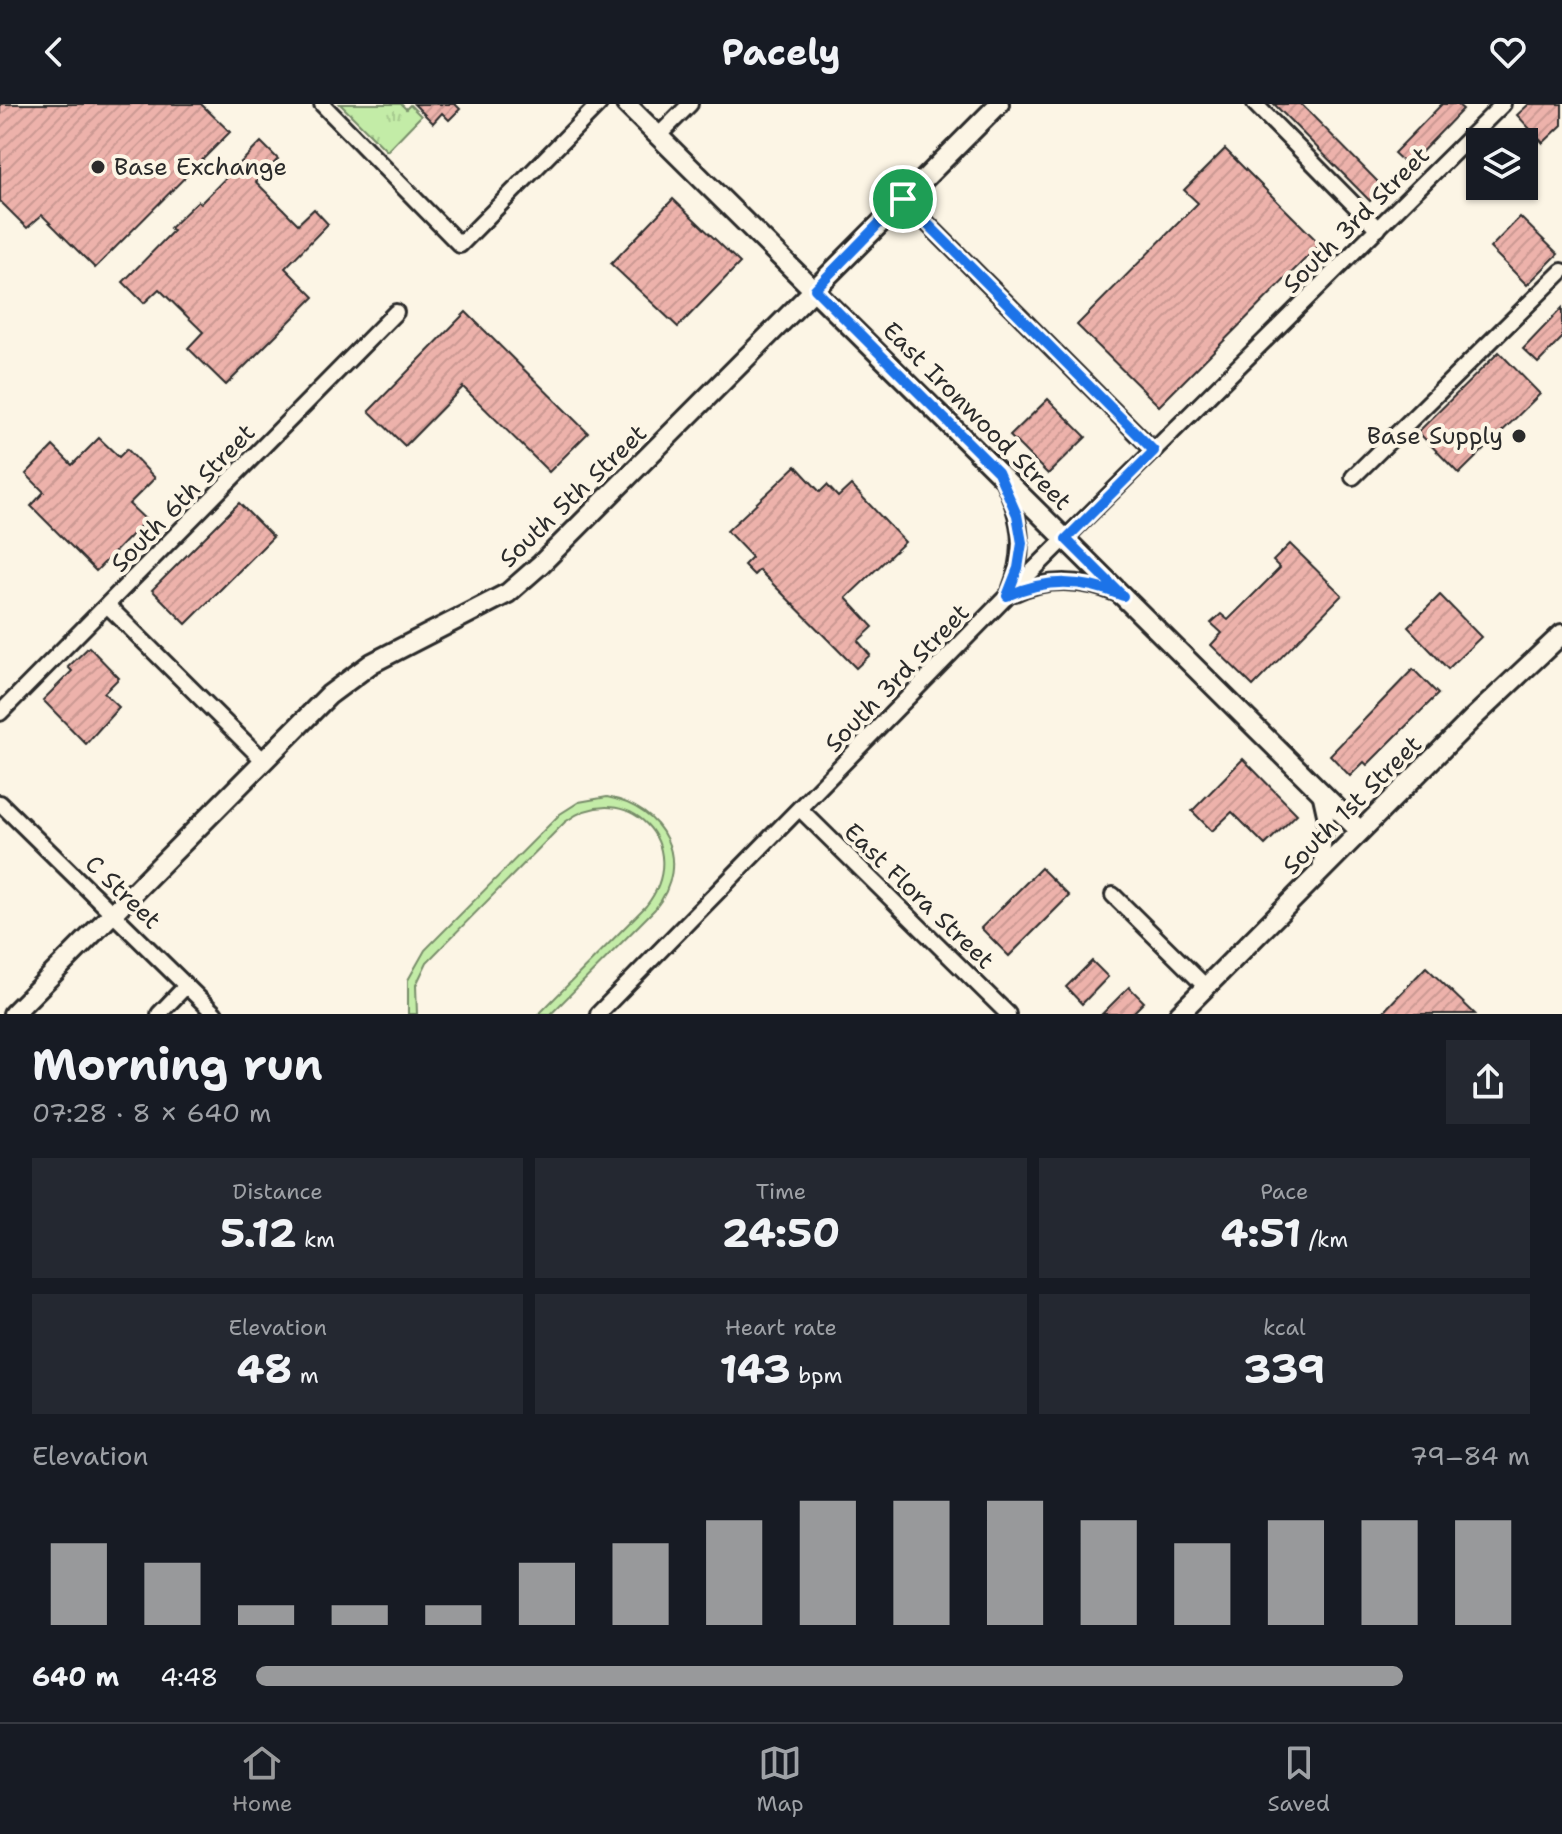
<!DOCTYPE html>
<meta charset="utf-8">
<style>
body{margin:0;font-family:"Shantell Sans",sans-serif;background:#242831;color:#f1f3f6;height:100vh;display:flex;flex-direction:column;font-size:30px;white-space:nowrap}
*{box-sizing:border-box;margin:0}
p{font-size:26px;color:#9ea1a6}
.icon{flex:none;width:44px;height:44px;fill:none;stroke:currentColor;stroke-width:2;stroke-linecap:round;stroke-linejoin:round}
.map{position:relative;height:910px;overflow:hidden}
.panel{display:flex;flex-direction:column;background:#171b24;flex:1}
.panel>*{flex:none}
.buttons{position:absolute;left:1466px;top:24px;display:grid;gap:16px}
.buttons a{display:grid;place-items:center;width:72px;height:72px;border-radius:0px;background:#171b24;box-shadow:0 2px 6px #0004;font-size:40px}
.pin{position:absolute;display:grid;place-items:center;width:68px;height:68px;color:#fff;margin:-34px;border:4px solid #fff;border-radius:50%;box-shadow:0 2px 8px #0007}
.round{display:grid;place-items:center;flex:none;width:84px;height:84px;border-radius:0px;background:#242831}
.summary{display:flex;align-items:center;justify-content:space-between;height:136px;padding:0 32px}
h1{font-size:44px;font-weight:700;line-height:60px}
.metrics{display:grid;grid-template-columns:repeat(3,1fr);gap:12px;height:136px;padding:8px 32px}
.metrics div{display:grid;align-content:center;border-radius:0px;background:#242831;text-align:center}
.metrics b{font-size:40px;font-weight:700}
.metrics small{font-size:22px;font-weight:400}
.metrics p{font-size:22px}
.chart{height:224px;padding:16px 32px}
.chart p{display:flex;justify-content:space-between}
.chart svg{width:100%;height:144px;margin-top:8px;stroke:#98999b;stroke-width:6}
ul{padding:0 32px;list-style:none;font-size:26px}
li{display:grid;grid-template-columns:128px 96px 1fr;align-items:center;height:60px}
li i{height:20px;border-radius:10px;background:#98999b}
header{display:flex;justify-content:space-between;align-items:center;height:104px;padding:0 32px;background:#171b24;font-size:36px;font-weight:700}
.tabs{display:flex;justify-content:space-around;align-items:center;height:112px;border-top:2px solid #363941;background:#171b24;font-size:22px;color:#9ea1a6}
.tabs a{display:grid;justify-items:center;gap:4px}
.tabs .current{color:#98999b}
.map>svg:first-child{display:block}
.grass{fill:url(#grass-tufts);stroke:#778c69;stroke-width:2}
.pitch{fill:#c3eca7;stroke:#778c69;stroke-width:2}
.building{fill:url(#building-hatch);stroke:#2b2b2b;stroke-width:2}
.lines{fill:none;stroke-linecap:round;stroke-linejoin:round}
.minor-casing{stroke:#2b2b2b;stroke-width:20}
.tertiary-casing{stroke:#2b2b2b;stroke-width:24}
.minor{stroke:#fcf5e5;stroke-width:14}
.tertiary{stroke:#fcf5e5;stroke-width:18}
.route-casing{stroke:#fff;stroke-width:16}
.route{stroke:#1a73e8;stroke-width:10}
.poi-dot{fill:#2b2b2b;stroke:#fcf5e5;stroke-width:3}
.labels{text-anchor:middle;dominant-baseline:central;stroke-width:8;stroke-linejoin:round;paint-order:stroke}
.poi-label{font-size:24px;fill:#2b2b2b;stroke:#fcf5e5;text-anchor:start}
.street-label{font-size:24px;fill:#2b2b2b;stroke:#fcf5e5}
</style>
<header><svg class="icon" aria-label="back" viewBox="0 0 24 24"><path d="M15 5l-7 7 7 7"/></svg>Pacely<svg class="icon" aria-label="heart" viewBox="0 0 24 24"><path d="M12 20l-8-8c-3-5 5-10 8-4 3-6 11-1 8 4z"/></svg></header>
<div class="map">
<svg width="1562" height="910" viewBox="0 0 1562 910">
<defs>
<pattern id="grass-tufts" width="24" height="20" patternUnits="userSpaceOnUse" patternTransform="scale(2)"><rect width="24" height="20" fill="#c3eca7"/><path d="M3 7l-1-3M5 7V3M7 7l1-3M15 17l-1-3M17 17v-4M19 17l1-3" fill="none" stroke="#a8cb90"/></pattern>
<pattern id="building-hatch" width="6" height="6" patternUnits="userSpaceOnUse" patternTransform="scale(2)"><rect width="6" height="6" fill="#edb2ab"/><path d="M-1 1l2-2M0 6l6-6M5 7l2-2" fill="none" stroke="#cb9993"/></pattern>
</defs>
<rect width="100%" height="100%" fill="#fcf5e5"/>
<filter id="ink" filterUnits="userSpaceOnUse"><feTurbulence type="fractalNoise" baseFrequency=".0125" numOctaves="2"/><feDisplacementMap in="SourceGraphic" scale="16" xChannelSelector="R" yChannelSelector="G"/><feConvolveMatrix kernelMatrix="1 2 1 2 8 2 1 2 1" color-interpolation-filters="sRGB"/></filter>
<g filter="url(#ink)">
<polygon class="grass" points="340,0 401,0 406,5 410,1 421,12 387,47"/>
<path class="pitch" d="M607,693C664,704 693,757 655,805L551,910H539L646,802C694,742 627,672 565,718L427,858L416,881L417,910H408V876L425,846L560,710L579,698Z"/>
<g class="building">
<polygon points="0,0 201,0 230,28 95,164 42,111 27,124 0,97"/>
<polygon points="414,0 455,0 460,5 449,16 442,9 433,19"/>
<polygon points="1274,0 1301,0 1384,84 1370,97"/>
<polygon points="1442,0 1457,0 1463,5 1408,62 1394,49"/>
<polygon points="1529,0 1562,0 1562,21 1543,39 1517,11"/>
<polygon points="261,38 278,55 256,78 298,120 314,105 328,120 285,164 314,193 226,281 188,244 203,228 159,185 144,199 123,178 173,127 170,124 198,97 201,99"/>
<polygon points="1225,45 1320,140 1159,302 1077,221 1198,99 1184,86"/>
<polygon points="673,95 740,159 678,223 611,160"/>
<polygon points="1520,113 1558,150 1527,181 1490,144"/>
<polygon points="1562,204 1562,234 1538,259 1523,245"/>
<polygon points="466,208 588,329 549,368 463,283 405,342 369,307"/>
<polygon points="1499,248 1540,290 1459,370 1418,328"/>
<polygon points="1048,295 1086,333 1048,370 1010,332"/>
<polygon points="99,334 119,353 127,345 155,374 129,400 146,416 96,467 31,402 44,388 26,370 53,342 72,361"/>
<polygon points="796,362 820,388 827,381 838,393 851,381 905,438 846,494 873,523 858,537 870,551 856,564 759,466 754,471 744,461 752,453 727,427"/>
<polygon points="239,399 273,433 186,520 152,486"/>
<polygon points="1290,440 1342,491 1253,582 1211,541 1222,529 1211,519 1221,510 1228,516 1280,464 1273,457"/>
<polygon points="1440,491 1481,533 1448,565 1408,523"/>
<polygon points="89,543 119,574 104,589 119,603 86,640 43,596 72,567 68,563"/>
<polygon points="1413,565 1438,590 1367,661 1364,658 1350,672 1330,651"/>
<polygon points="1243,655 1297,710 1265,741 1232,708 1212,727 1192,707"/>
<polygon points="1041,764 1069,792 1009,852 981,824"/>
<polygon points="1092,857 1108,873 1082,900 1066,883"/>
<polygon points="1426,863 1475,910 1381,910"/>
<polygon points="1129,883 1144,898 1132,910 1102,910"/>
</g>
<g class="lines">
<g class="minor-casing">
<g id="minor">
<polyline points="322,0 460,141 599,0"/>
<polyline points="1255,0 1378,125"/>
<polyline points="658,32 690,0"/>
<polyline points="903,95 1154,347"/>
<polyline points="1353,373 1562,167"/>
<path d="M1004,378C1021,415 1026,446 1011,484"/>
<path d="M1015,489C1049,473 1085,476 1118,490"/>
<polyline points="108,502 264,657"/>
<polyline points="0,609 396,208"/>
<polyline points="0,699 215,910"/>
<polyline points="800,705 1008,910"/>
<polyline points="1320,768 1326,715 1320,688"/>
<polyline points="1113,791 1206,883"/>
<polyline points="159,910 186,882"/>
<polyline points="598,910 1007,492 1503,0"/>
</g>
</g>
<g class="tertiary-casing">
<g id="tertiary">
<polyline points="626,0 1360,727"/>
<polyline points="13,910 329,591 372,559 508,489 541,460 999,0"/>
<polyline points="1179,910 1473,614 1562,530"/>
</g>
</g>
<use href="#minor" class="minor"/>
<use href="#tertiary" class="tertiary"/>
</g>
</g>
<g class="lines" filter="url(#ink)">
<g class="route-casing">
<path id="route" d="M903,95L1154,347L1066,435L1123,492C1082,475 1047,474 1007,492L1018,464L1022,439L1017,411L998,368L815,185Z"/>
</g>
<use href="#route" class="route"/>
</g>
<g class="poi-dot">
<circle cx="98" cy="63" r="8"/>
<circle cx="1519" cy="332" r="8"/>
</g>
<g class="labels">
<g class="poi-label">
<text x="114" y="63">Base Exchange</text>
<text x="1503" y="332" text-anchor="end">Base Supply</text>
</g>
<g class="street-label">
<text transform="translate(1356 116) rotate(-45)">South 3rd Street</text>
<text transform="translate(977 312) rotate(45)">East Ironwood Street</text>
<text transform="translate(573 392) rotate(-44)">South 5th Street</text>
<text transform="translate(183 394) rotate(-46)">South 6th Street</text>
<text transform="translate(897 574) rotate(-46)">South 3rd Street</text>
<text transform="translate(1352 701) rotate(-45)">South 1st Street</text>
<text transform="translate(123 788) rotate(44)">C Street</text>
<text transform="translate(919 792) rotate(44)">East Flora Street</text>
</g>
</g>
</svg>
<div class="buttons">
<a><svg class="icon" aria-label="layers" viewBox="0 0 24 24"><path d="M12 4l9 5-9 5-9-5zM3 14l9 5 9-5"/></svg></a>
</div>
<div class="pin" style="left:903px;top:95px;background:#1e9e55"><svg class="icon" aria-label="arrive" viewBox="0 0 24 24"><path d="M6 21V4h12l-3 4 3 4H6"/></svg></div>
</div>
<section class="panel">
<div class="summary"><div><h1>Morning run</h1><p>07:28 · 8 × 640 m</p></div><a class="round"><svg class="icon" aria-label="share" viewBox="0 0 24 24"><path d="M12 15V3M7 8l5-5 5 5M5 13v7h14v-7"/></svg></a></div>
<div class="metrics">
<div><p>Distance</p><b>5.12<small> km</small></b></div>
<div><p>Time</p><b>24:50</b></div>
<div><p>Pace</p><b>4:51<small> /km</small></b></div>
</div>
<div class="metrics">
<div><p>Elevation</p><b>48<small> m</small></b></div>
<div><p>Heart rate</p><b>143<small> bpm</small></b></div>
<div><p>kcal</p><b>339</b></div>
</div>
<div class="chart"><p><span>Elevation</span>79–84 m</p>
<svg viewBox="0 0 160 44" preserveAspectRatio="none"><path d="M5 44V19M15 44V25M25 44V38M35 44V38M45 44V38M55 44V25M65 44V19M75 44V12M85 44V6M95 44V6M105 44V6M115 44V12M125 44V19M135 44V12M145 44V12M155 44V12"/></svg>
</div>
<ul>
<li><b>640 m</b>4:48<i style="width:90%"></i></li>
</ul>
</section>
<nav class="tabs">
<a class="current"><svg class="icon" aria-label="home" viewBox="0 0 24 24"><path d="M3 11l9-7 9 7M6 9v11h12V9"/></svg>Home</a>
<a><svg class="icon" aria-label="map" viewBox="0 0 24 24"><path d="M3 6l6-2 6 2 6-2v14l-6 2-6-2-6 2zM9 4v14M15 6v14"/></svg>Map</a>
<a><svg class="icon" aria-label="saved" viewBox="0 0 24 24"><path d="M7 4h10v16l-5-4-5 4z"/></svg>Saved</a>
</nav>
